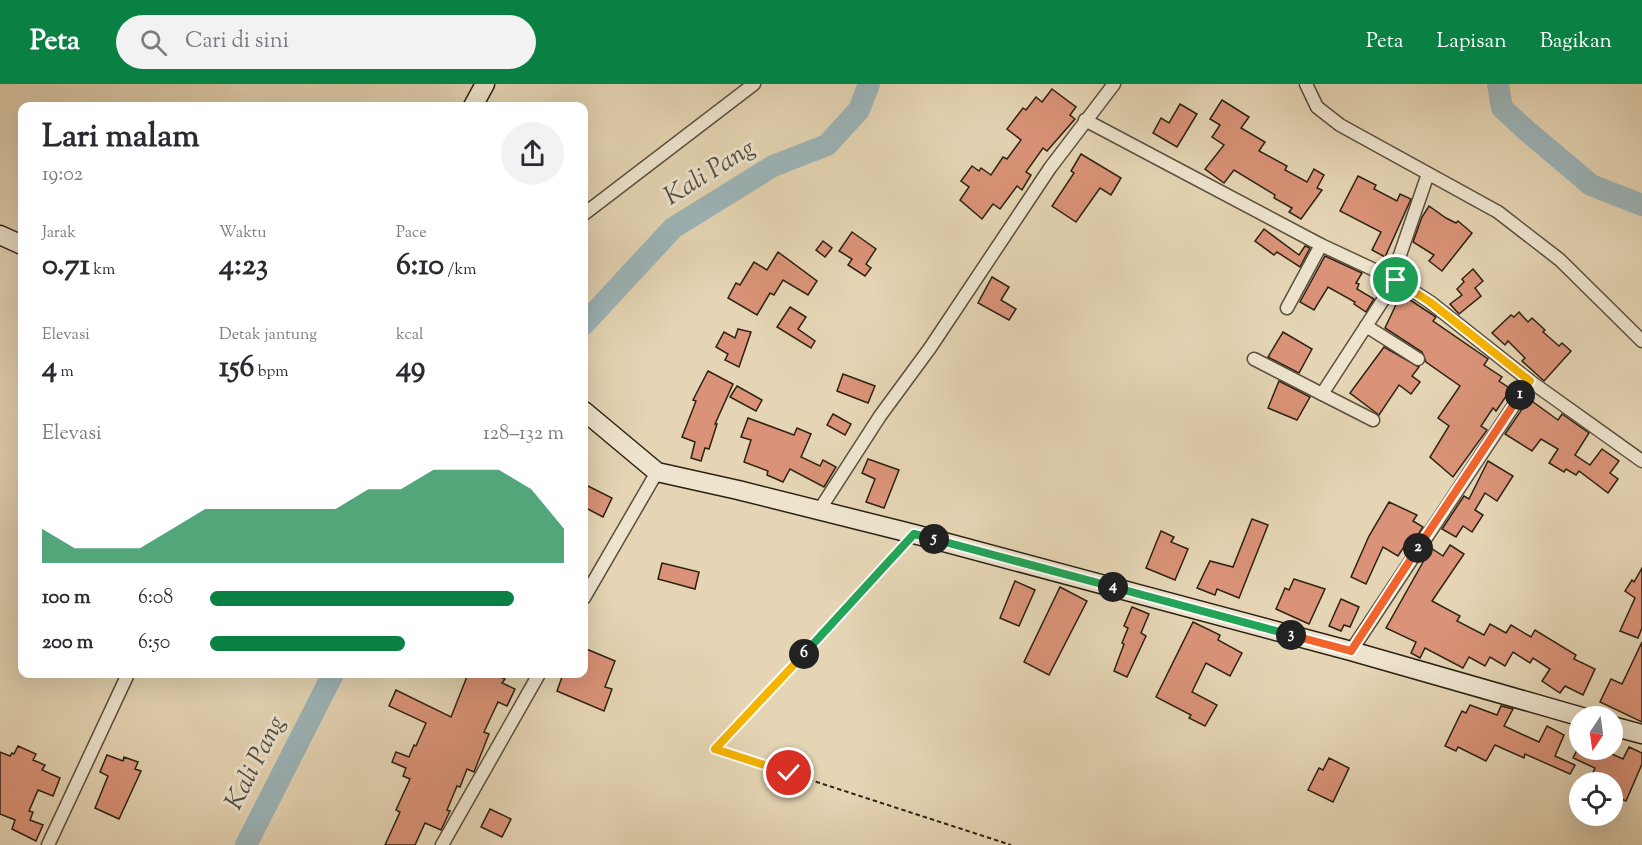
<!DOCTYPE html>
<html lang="id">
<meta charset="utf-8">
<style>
body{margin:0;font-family:"Sorts Mill Goudy",serif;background:#f2f2f3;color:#2b2b33;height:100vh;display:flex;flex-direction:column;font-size:22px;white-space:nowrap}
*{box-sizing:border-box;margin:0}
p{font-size:20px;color:#7c7c81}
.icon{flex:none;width:33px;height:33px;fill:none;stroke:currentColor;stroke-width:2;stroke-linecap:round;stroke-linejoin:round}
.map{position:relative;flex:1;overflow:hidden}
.drawer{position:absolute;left:18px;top:18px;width:570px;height:576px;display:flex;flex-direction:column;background:#fff;border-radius:12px;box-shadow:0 6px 24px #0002}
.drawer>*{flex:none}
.needle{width:39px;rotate:193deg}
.fabs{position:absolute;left:1569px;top:622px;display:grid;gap:12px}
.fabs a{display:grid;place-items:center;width:54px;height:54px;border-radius:50%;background:#fff;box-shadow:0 6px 24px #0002;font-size:30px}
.pin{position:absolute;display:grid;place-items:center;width:51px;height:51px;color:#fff;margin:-26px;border:3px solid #fff;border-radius:50%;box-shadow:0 2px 6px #0007}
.km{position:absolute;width:30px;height:30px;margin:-15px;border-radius:50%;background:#222;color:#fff;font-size:16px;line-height:30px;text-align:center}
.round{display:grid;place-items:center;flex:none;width:63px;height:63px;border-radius:32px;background:#f2f2f3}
.summary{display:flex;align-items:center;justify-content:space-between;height:102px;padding:0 24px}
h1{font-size:33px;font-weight:700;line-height:45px}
.metrics{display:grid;grid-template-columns:repeat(3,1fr);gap:9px;height:102px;padding:6px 24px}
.metrics div{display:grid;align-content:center}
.metrics b{font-size:30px;font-weight:700}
.metrics small{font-size:16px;font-weight:400}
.metrics p{font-size:16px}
.chart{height:168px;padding:12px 24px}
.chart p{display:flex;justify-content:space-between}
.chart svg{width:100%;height:108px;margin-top:6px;fill:#0b8043;opacity:.7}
ul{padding:0 24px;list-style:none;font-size:20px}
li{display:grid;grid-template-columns:96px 72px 1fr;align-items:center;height:45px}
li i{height:15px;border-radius:8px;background:#0b8043}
header{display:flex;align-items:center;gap:36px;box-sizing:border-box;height:84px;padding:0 30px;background:#0b8043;color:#fff}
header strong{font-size:28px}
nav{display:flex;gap:33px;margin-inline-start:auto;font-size:21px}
.search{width:420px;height:54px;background:#f2f2f3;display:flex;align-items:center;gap:15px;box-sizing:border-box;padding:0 21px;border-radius:33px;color:#7c7c81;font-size:22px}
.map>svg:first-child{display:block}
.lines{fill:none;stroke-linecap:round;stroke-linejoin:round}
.river{stroke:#9cb5b9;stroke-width:22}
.building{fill:#da9378;stroke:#2d2214;stroke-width:1.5}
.street-casing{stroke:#5b4f3c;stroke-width:15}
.secondary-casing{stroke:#2d2214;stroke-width:21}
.path{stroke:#2d2214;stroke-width:2;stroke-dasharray:4.5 3;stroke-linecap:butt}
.street{stroke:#eee4ce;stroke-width:12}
.secondary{stroke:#eee4ce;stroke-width:18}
.split-1-casing{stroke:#fff;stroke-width:12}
.split-2-casing{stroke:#fff;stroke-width:12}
.split-3-casing{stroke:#fff;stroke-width:12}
.split-4-casing{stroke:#fff;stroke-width:12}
.split-5-casing{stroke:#fff;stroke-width:12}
.split-6-casing{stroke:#fff;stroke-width:12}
.split-7-casing{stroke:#fff;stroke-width:12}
.split-1{stroke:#f5b400;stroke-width:8}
.split-2{stroke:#f0652b;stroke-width:8}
.split-3{stroke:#f0652b;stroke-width:8}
.split-4{stroke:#22a559;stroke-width:8}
.split-5{stroke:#22a559;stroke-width:8}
.split-6{stroke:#22a559;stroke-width:8}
.split-7{stroke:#f5b400;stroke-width:8}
.labels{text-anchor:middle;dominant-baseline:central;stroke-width:6;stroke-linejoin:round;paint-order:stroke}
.water-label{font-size:26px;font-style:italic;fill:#4e4e46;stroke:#eee4ce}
</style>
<header>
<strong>Peta</strong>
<div class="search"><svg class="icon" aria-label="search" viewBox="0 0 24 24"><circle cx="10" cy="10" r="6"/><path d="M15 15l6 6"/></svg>Cari di sini</div>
<nav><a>Peta</a><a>Lapisan</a><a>Bagikan</a></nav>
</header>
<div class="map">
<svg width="1642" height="761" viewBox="0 0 1642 761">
<rect width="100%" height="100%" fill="#e5d5b4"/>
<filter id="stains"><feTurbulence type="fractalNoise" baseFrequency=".00333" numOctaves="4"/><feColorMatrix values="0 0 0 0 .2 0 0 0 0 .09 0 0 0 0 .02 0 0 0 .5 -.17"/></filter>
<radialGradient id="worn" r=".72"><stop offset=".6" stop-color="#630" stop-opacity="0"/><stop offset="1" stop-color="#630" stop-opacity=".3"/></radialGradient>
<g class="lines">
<g class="river">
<polyline points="1498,0 1502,24 1527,47 1591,101 1642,121"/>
<polyline points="584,240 673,144 773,82 827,61 859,26 869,0"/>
<polyline points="246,761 333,590"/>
</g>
</g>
<g class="building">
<polygon points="1052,5 1076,23 1070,31 1075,35 1047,67 1043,64 1026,88 1031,91 1022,106 1017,102 1000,125 993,120 982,135 960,116 969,103 961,97 972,82 979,87 981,84 991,91 1003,73 1007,75 1021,56 1007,45 1023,24 1026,26 1036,13 1042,18"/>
<polygon points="1222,16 1249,33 1241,44 1265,58 1259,67 1287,82 1285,86 1307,98 1314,85 1324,91 1317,104 1322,106 1301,135 1289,128 1292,124 1274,114 1275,111 1234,86 1224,99 1205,85 1224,61 1212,53 1220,41 1210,35"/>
<polygon points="1180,20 1197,30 1177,63 1153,49 1161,34 1169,39"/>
<polygon points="1081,70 1121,94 1111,111 1100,104 1076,138 1052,122 1074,89 1071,87"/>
<polygon points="1358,92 1376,101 1374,105 1397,117 1400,110 1411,115 1385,173 1372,166 1381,148 1340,127"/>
<polygon points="1429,122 1446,134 1456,139 1458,137 1472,149 1442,187 1429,177 1434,171 1413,158 1422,133"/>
<polygon points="1264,145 1299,171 1305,162 1310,164 1300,183 1277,168 1274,171 1255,157"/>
<polygon points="852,148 876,165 866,180 871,184 865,192 848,181 852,175 839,167"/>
<polygon points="823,157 832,164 825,173 816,166"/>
<polygon points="778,168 817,197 808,211 783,196 774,211 770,209 757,231 728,214 736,199 740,201 754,178 767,186"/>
<polygon points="1325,172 1362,189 1356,199 1359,200 1357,205 1374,215 1366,228 1354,220 1355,218 1328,203 1314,226 1300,218"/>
<polygon points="1473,185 1483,197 1475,204 1481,212 1459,230 1450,220 1462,211 1457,205 1464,198 1462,195"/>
<polygon points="992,193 1009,203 1001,216 1016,225 1009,236 978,219"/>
<polygon points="1401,210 1436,233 1433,237 1488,275 1484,281 1502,293 1499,297 1511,305 1496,327 1493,324 1481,342 1487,346 1453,393 1430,373 1449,342 1438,334 1460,302 1426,278 1422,268 1385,244"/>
<polygon points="790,223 806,233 798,245 815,257 811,264 777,243"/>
<polygon points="1519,228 1528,238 1532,234 1545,246 1543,248 1559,262 1562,259 1571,267 1544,297 1522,277 1525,274 1508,257 1505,261 1492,249 1511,231 1514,233"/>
<polygon points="738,245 751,248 739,283 725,276 728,270 716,263 724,248 735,254"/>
<polygon points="1283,248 1312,265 1299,289 1268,273"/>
<polygon points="1384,263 1419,283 1412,292 1420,298 1411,310 1399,301 1379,331 1350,309"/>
<polygon points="708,287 733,300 715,340 717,340 709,365 705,364 701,377 691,374 695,358 682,353 696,317 693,316"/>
<polygon points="843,290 875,302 868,319 837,307"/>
<polygon points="1279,297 1310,313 1297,336 1268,324"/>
<polygon points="737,302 762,316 756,327 730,313"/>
<polygon points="1529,315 1558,336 1562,330 1589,349 1575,371 1590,381 1602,365 1619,377 1610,389 1618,395 1608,409 1579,387 1576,391 1566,385 1564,388 1549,379 1558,365 1541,355 1532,367 1505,350"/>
<polygon points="833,330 851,340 845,351 827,341"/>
<polygon points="748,334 794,351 797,344 811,350 801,373 820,382 823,376 836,383 824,403 790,385 783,398 767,391 768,387 744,378 751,356 741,353"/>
<polygon points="868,375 899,386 884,424 866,418 875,395 862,389"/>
<polygon points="1488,377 1513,392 1497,417 1485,409 1475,426 1483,431 1472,448 1463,442 1456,453 1442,445 1464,412 1469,415"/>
<polygon points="584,400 612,414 603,433 584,423"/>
<polygon points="1389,418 1417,431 1413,437 1423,443 1411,461 1407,458 1398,472 1383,463 1366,500 1351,493 1369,452"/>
<polygon points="1252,435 1268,441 1239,514 1217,505 1215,511 1197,504 1210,477 1233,483"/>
<polygon points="1161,447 1174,453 1171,458 1188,465 1175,496 1146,484"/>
<polygon points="1450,461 1464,470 1432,517 1460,532 1457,537 1484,551 1490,540 1506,549 1511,541 1531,553 1535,546 1576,571 1574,575 1595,585 1583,611 1565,602 1560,609 1542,597 1550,585 1533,574 1530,579 1513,568 1505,582 1490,573 1485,582 1469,573 1463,584 1425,564 1420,574 1411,569 1416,558 1386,544 1431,464 1443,472"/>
<polygon points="662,479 699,488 695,505 658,495"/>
<polygon points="1642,484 1642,544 1638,554 1620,547 1635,514 1625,507 1632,496 1634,498"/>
<polygon points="1294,495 1325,505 1309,540 1276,525 1285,504 1289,506"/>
<polygon points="1015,497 1035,506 1019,542 1000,534"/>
<polygon points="1060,503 1087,517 1049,591 1024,578"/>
<polygon points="1341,515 1359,523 1350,543 1344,541 1341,547 1329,542"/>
<polygon points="1132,523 1149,530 1141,549 1146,552 1127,593 1114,587 1124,560 1122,559 1128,544 1124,542"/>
<polygon points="1193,538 1220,551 1218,556 1242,569 1230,592 1206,579 1192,608 1217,621 1205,642 1189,634 1191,631 1156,613"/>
<polygon points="1642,558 1642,638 1600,618 1611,595 1622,600"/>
<polygon points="584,564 615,577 605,603 612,605 604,627 557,607 563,590 584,590"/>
<polygon points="468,590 494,590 505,595 502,599 515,605 507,622 498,618 484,648 489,650 474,688 467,685 460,703 457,702 447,726 450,727 441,746 425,739 415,761 385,761 400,728 396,726 410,695 403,692 406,684 392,678 396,668 409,673 414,661 416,662 426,639 389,622 396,606 451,633"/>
<polygon points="1470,621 1497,631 1501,622 1513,625 1504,642 1539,658 1547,642 1564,651 1555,672 1575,681 1570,690 1525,670 1524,674 1495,661 1486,677 1458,663 1456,667 1445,662 1462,627 1466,629"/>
<polygon points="18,662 36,670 33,676 45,681 42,686 60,694 53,712 38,706 29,727 33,728 30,736 43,741 36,757 12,745 15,736 0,730 0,668 10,672 12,669 14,670"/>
<polygon points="1629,663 1642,669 1642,680 1626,717 1612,711 1612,699 1588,699 1595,684 1573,674 1577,666 1603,666 1623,675"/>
<polygon points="107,671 123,677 124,673 138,678 135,685 141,687 119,735 95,724 108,692 100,688"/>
<polygon points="1329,674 1349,684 1333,718 1308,706 1319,684 1323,686"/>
<polygon points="490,725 511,735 502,753 481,743"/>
</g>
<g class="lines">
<g class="street-casing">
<g id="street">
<polyline points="1306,0 1317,23 1340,41 1498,128 1560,176 1642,257"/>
<polyline points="1085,36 1321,161 1396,196 1430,218 1530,297 1642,377"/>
<polyline points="584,130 754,0"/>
<polyline points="1392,194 1428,90"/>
<polyline points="1287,224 1321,161"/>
<polyline points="1366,242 1418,275"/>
<polyline points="1254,275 1322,310"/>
<polyline points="1373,336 1322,310 1396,196"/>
<polyline points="820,425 880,332 930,264 1050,84 1114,0"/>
<polyline points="584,514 657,388"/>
<polyline points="1351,567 1530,297"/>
<polyline points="48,761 128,590"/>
<polyline points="442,761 539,590"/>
</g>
</g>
<g class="secondary-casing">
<g id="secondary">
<polyline points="473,22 485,0"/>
<polyline points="0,151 22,161"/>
<polyline points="584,327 657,388 738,406 914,450 1351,567 1582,633"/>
<polyline points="1612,642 1642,650"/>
</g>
</g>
<polyline class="path" points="903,462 715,665 1011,761"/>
<use href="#street" class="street"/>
<use href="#secondary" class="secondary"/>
</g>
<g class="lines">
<g class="split-1-casing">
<polyline id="split-1" points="1396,196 1430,218 1530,297 1520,311"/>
</g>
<g class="split-2-casing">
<polyline id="split-2" points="1418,464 1520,311"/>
</g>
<g class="split-3-casing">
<polyline id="split-3" points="1291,551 1351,567 1418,464"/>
</g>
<g class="split-4-casing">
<polyline id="split-4" points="1113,503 1291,551"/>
</g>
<g class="split-5-casing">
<polyline id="split-5" points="934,455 1113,503"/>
</g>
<g class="split-6-casing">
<polyline id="split-6" points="804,570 914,450 934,455"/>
</g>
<g class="split-7-casing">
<polyline id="split-7" points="789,689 715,665 804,570"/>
</g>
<use href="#split-1" class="split-1"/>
<use href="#split-2" class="split-2"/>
<use href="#split-3" class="split-3"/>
<use href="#split-4" class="split-4"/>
<use href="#split-5" class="split-5"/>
<use href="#split-6" class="split-6"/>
<use href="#split-7" class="split-7"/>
</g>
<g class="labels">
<g class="water-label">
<text transform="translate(710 89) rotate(-32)">Kali Pang</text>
<text transform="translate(256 679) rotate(-63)">Kali Pang</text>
</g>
</g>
<rect width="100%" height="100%" filter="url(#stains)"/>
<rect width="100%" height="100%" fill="url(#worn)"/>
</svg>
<div class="fabs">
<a><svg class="needle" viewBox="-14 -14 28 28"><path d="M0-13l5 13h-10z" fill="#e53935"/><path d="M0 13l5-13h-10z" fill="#7c7c81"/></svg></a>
<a><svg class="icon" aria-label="locate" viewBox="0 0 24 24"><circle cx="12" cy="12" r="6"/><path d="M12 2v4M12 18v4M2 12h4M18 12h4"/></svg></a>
</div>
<div class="pin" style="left:1396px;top:196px;background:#1e9e55"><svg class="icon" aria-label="arrive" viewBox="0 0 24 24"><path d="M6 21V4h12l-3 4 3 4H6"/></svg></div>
<div class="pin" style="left:789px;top:689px;background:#d93025"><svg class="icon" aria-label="check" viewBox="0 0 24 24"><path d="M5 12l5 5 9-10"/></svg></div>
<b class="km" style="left:1520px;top:311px">1</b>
<b class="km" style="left:1418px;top:464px">2</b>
<b class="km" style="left:1291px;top:551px">3</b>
<b class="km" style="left:1113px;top:503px">4</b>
<b class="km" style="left:934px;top:455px">5</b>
<b class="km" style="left:804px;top:570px">6</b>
<section class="drawer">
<div class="summary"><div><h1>Lari malam</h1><p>19:02</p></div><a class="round"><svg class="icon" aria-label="share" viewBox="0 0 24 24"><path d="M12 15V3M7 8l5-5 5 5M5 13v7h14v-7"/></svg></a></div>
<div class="metrics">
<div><p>Jarak</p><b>0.71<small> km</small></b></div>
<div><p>Waktu</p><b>4:23</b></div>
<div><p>Pace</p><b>6:10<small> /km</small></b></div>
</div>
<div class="metrics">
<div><p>Elevasi</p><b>4<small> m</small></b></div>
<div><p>Detak jantung</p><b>156<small> bpm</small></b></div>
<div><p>kcal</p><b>49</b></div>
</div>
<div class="chart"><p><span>Elevasi</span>128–132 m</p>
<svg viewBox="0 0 160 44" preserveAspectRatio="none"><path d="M0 44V30L10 38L20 38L30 38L40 30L50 22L60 22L70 22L80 22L90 22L100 14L110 14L120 6L130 6L140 6L150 14L160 30V44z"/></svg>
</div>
<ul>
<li><b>100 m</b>6:08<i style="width:86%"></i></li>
<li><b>200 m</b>6:50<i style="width:55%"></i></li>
</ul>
</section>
</div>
